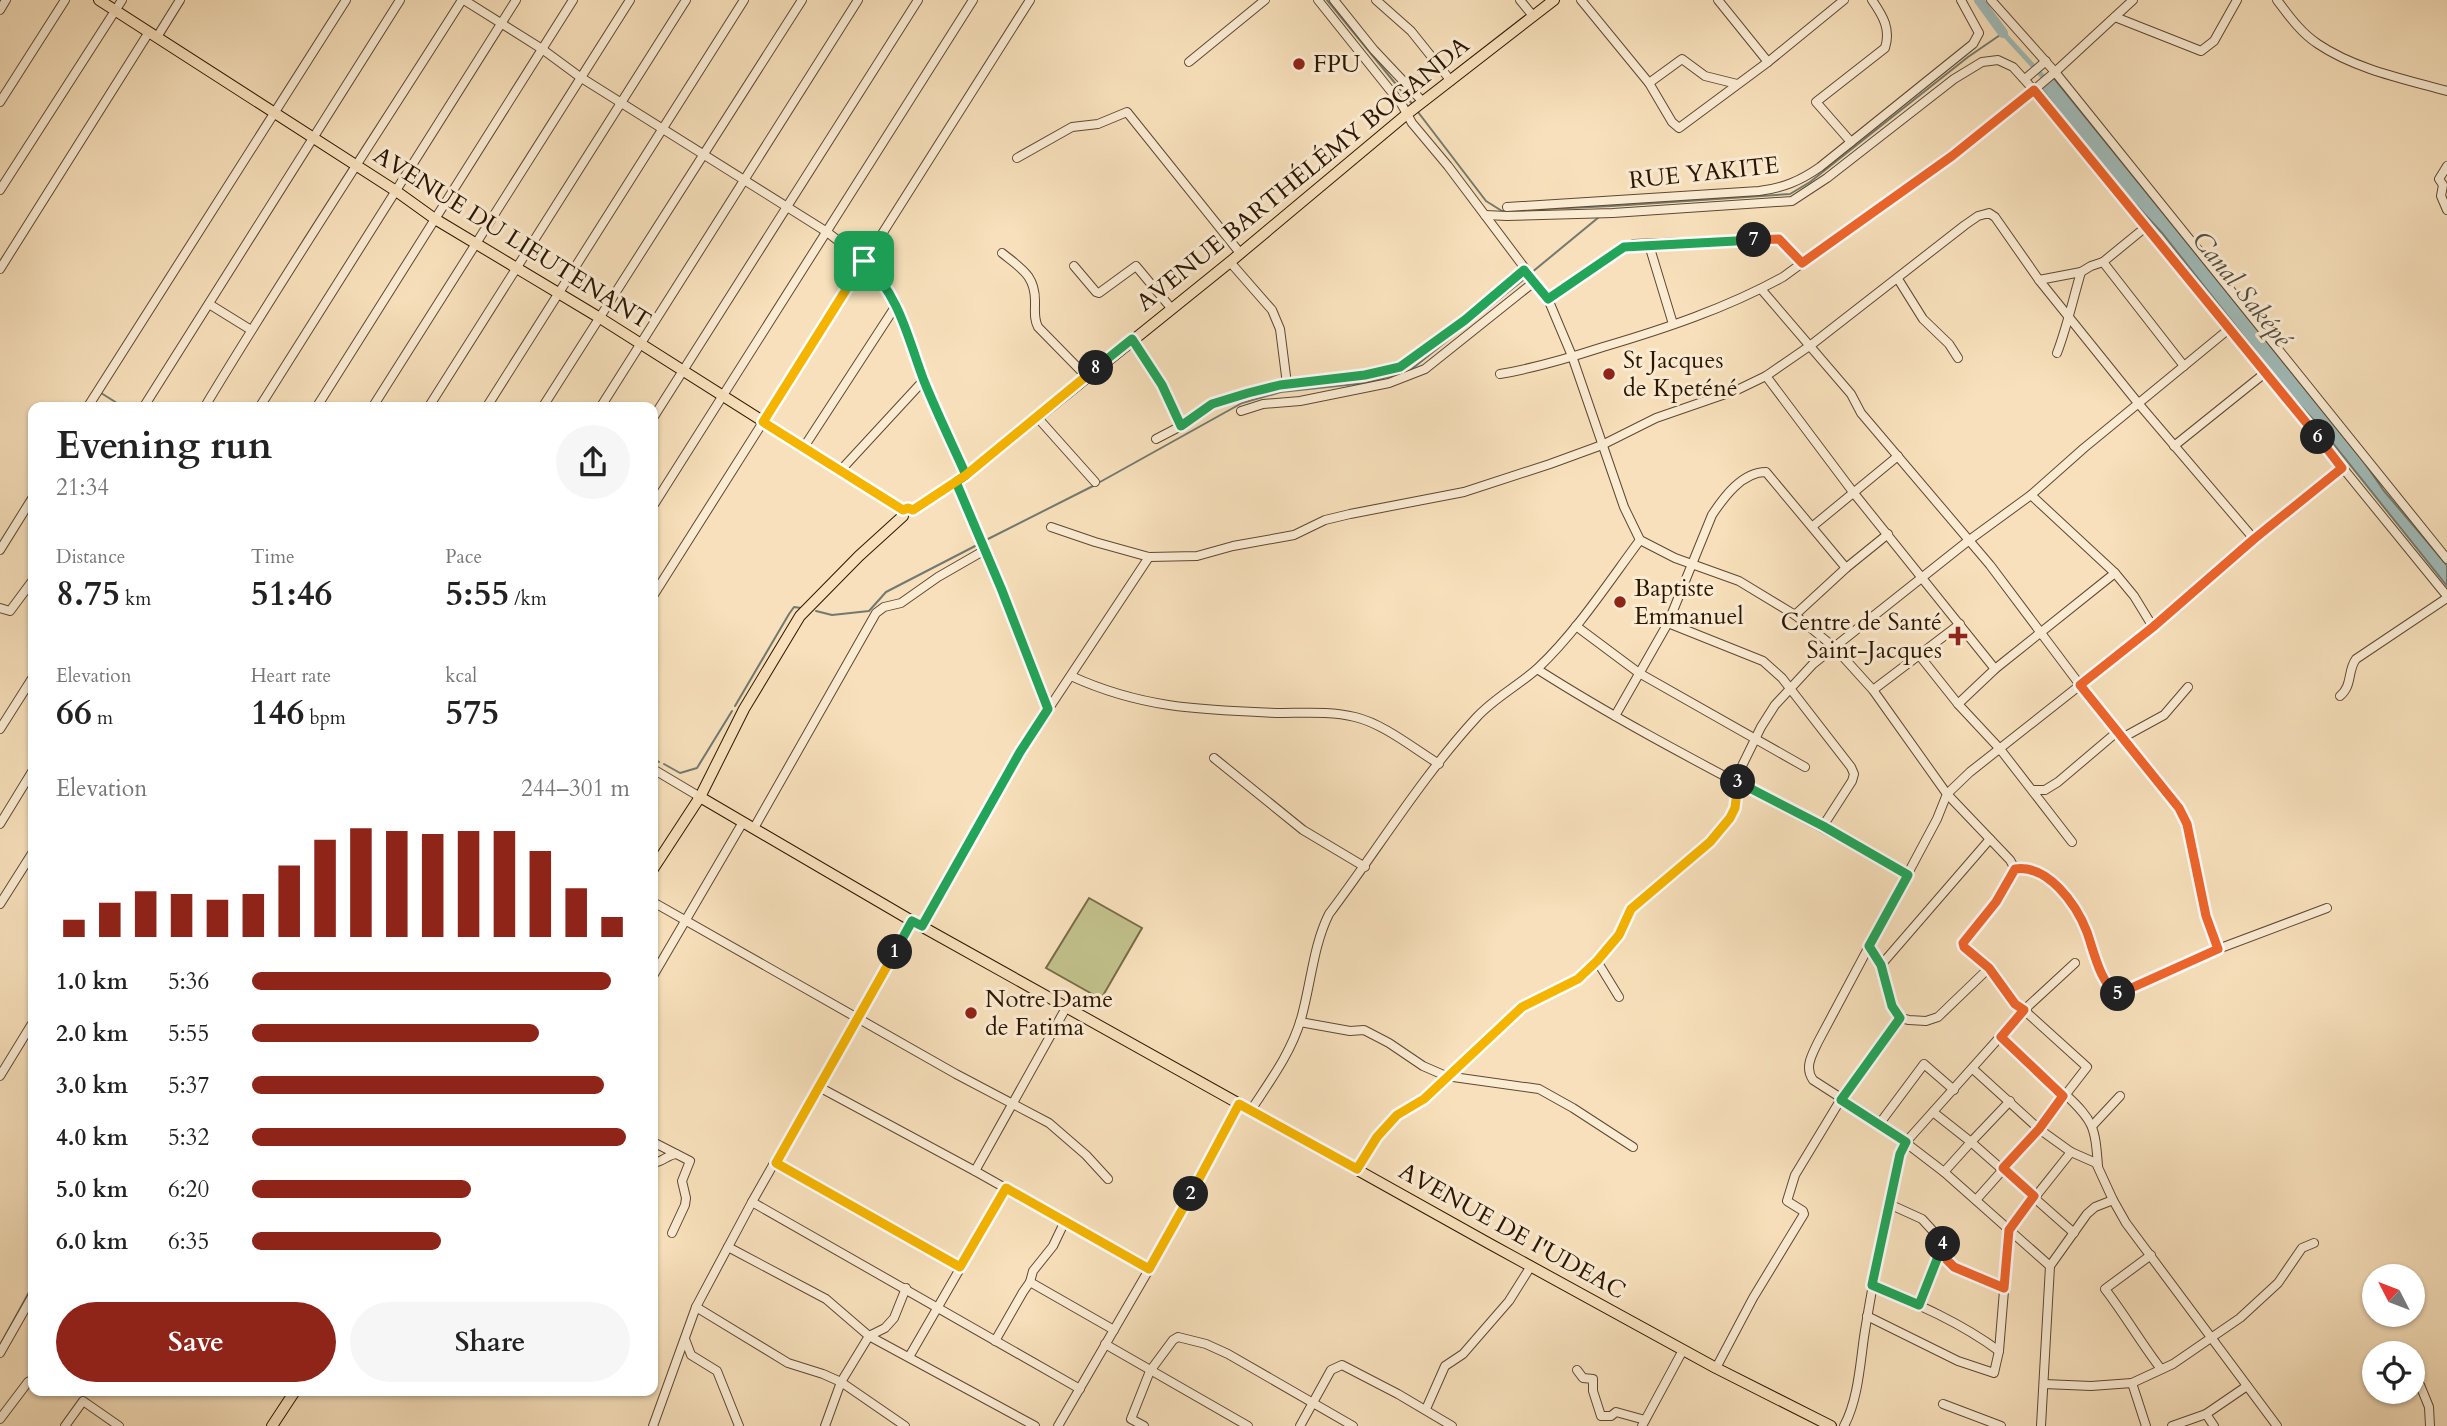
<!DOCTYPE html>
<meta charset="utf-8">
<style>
body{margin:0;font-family:Cardo,serif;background:#f6f6f6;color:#222;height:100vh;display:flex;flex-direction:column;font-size:26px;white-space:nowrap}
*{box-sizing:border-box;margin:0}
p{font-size:23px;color:#767676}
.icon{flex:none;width:38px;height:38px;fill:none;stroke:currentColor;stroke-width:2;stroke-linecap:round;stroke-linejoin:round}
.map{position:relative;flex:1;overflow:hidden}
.details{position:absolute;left:28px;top:402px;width:630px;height:994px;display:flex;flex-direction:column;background:#fff;border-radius:14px;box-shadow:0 2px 5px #0004}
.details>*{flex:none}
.needle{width:46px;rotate:312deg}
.fabs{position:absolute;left:2362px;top:1264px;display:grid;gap:14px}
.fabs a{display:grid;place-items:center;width:63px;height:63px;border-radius:50%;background:#fff;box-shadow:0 2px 5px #0004;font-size:35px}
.pin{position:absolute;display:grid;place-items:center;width:60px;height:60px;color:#fff;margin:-30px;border-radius:14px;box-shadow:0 4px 10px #0006}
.km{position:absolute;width:35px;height:35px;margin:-18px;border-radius:50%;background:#222;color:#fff;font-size:19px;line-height:35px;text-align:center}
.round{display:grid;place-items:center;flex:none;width:74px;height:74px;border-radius:37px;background:#f6f6f6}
.summary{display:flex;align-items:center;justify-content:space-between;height:119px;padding:0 28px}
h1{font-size:38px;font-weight:700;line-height:52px}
.figures{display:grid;grid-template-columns:repeat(3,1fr);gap:10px;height:119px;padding:7px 28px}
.figures div{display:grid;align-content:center}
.figures b{font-size:35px;font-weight:700}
.figures small{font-size:19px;font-weight:400}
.figures p{font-size:19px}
.chart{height:196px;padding:14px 28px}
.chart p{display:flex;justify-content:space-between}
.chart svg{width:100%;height:126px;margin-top:7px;stroke:#8f2418;stroke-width:6}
.button{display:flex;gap:14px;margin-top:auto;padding:14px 28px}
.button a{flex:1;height:80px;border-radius:42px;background:#8f2418;color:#fff;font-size:28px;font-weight:700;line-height:80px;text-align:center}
.button a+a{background:#f6f6f6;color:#222}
ul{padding:0 28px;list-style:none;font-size:23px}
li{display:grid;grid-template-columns:112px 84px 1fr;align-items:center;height:52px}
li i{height:18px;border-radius:9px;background:#8f2418}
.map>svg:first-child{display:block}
.green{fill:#c2c18c;stroke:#776c47;stroke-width:2}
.water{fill:#a0bbb9;stroke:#727970;stroke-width:2}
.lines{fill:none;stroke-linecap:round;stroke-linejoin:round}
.stream{stroke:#727970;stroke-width:2}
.canal{stroke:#a0bbb9;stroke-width:5}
.river{stroke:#a0bbb9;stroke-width:10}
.minor-casing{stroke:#5f4830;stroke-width:10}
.major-casing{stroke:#2c1602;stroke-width:12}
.minor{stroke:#faebd3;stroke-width:8}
.major{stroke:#f7e0bb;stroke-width:10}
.split-1-casing{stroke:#fff;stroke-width:14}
.split-2-casing{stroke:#fff;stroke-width:14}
.split-3-casing{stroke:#fff;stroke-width:14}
.split-4-casing{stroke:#fff;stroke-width:14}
.split-5-casing{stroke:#fff;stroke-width:14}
.split-6-casing{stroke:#fff;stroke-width:14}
.split-7-casing{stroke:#fff;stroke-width:14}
.split-8-casing{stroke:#fff;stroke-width:14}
.split-9-casing{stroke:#fff;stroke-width:14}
.split-1{stroke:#22a559;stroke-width:9}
.split-2{stroke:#f5b400;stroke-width:9}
.split-3{stroke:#f5b400;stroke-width:9}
.split-4{stroke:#22a559;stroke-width:9}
.split-5{stroke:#f0652b;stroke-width:9}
.split-6{stroke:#f0652b;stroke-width:9}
.split-7{stroke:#f0652b;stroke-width:9}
.split-8{stroke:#22a559;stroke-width:9}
.split-9{stroke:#f5b400;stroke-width:9}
.poi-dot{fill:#8f2418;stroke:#faebd3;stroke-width:2.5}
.labels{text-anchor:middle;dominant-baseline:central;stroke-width:6;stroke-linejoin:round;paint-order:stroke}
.poi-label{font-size:24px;fill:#2c1602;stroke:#faebd3;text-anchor:start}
.street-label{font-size:24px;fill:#2c1602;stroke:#faebd3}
.water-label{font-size:26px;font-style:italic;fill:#555042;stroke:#faebd3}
</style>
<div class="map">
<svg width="2447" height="1426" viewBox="0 0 2447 1426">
<rect width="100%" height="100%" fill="#f7e0bb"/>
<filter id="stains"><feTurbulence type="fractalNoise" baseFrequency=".00286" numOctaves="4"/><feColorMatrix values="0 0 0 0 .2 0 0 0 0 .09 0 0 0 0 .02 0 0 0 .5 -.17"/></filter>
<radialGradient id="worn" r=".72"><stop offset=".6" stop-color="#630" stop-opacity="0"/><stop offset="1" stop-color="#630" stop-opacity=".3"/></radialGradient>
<polygon class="green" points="1089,898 1142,928 1101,999 1046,968"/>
<polygon class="water" points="2053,77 2362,459 2384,491 2447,565 2447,586 2319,426 2287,391 2162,233 2113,180 2041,88"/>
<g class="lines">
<g class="stream">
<polyline points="1327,0 1413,105"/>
<polyline points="1418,112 1486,201 1502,211 1612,206 1790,194 1810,182 1968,57 2003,33"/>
<polyline points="1531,273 1599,217"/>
<polyline points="1408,372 1527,277"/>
<polyline points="101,393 125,408"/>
<polyline points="1100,482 1242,403 1281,392 1365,383 1403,373"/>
<polyline points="984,541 1095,485"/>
<polyline points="816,611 832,615 869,611 886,592 979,544"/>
<polyline points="735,706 789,614 794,607 801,608"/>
<polyline points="653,758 659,762"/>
<polyline points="664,764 680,773 697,768 732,711"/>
<polyline points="0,1345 33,1285"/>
</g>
<polyline class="canal" points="2003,33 2046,80"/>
<polyline class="river" points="1979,0 2003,33"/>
<g class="minor-casing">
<g id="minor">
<polyline points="464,0 542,49 580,77 827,232 864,261 880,277 897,304 924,380 966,475"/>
<polyline points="1318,0 1402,105 1412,123 1448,166 1548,299 1572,356 1624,507 1640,540 1675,558 1739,581 1795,615 1835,648 1873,690 1947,794 2010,860 2015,869 1996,902 1965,939 1964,947 1989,968 2015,1004 2024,1010 2087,1067 2039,1129 1976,1200"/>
<polyline points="1334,0 1374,50 1423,102"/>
<polyline points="1376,0 1411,31 1451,81"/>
<polyline points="1520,0 1533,16"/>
<polyline points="1581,0 1649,83 1672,122 1679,128 1768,62 1844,0"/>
<polyline points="1718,0 1768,62"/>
<polyline points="1991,0 2055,72 2447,559"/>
<path d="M2277,0C2289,16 2301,33 2318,44C2355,69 2404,79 2447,91"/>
<polyline points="0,10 6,0"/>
<polyline points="2115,17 2201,51 2214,41 2237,0"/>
<polyline points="157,37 180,0"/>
<polyline points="1189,62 1265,0"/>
<polyline points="2025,79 2046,61"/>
<polyline points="1649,83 1682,59 1705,76 1737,84"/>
<polyline points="0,102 65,0"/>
<path d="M1851,142L1816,102L1885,48C1891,29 1883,16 1872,0"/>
<polyline points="1017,158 1072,127 1098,124 1127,112 1240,253"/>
<polyline points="2447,166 2439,179 2443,185 2441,196 2447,210"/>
<polyline points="0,190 122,0"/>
<path d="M1507,207L1759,191C1783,188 1800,181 1820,167L1973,44L1979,33L1961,0"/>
<polyline points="1485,215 1507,216 1613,213 1792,201 1827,178 1954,79 1982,62 1998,60 2013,67 2049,107 2447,596"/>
<polyline points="1649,245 1673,324"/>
<path d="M1002,253C1022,269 1036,276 1035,304C1035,313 1034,319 1038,327L1086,376"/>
<polyline points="1230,262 1272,310 1280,329 1287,384"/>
<polyline points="2103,262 2184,366"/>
<polyline points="1074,266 1096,292 1099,293 1136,266 1171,308"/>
<polyline points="0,269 149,32"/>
<polyline points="1898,279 1923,319 1949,344 1958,358"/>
<polyline points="2039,280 2081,272 2091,266 2103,262 2147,226"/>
<polyline points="1761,289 1851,394 1861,413 1990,565 2080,685 2179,808 2187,824 2206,916 2218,949"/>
<polyline points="1548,299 1614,252 1634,244 1775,239 1783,243 1802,263"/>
<polyline points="209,304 251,330"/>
<polyline points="1132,339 1162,385 1181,426"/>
<path d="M2057,353C2067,327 2073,299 2081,272"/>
<path d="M1500,374C1536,368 1569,358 1603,347C1664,329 1727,308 1783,277L1997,121L2055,72L2133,0"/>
<polyline points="1766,376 1853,492 1995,669"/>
<polyline points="87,408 346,0"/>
<polyline points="143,408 400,0"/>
<path d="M204,408C287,270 376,136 462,0"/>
<polyline points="259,408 516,0"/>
<polyline points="316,408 573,0"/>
<polyline points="372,408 630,0"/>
<polyline points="428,408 686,0"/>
<polyline points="486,408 744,0"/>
<polyline points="542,408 802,0"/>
<polyline points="600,408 858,0"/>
<polyline points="1241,411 1263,404 1300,401 1389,383 1425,369 1534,282"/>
<polyline points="1037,417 1095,482"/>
<polyline points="653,418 918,0"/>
<polyline points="1156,439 1181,426 1212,404 1248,393 1281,385 1365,375 1400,367 1465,319 1524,269"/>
<polyline points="2174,446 2265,373"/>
<polyline points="804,447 897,304"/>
<polyline points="840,471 924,380"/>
<polyline points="956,482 1001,588 1048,709"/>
<polyline points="2031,495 2115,573 2134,596 2153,627"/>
<polyline points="653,506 973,0"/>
<polyline points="1813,526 1898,456"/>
<polyline points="1051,527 1095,542 1149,557 1197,556 1233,546 1294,535 1325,520 1350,514 1464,492 1550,464 1602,445 1656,418 1737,390 1766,376 1811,345 1965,225 1978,216 1989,213 1995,217 2039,280 2138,403 2254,539"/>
<polyline points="0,550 33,497"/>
<polyline points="653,596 1030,0"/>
<polyline points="0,608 10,611 33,580"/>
<polyline points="1795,615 1846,568 1888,534"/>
<polyline points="1668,623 1763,661 1782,678 1851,767 1854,774 1852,781 1823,826"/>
<polyline points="1576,626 1639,673 1805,767"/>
<polyline points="1919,655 1958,704 2000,749 2072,842"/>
<path d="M1537,669C1656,745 1785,805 1908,875"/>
<path d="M1071,676C1143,709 1203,710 1280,713C1304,713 1331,711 1355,717C1384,724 1413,748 1439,764"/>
<polyline points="1873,690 1960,624"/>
<path d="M2340,696C2353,685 2347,671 2356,659L2447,598"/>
<polyline points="1958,704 1995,669 2115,573"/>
<path d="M1615,716L1668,623L1712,515C1724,497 1742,472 1766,472L1846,568"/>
<polyline points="0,729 33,677"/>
<polyline points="2122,738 2164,715 2188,687"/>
<polyline points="1214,758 1303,830 1365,867"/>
<polyline points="653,769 700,797"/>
<polyline points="2033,790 2045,790 2058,782 2117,732"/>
<polyline points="0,824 33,770"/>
<polyline points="754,828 876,613 884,607 901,603 938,577 985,550"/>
<path d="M2015,869C2046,865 2070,897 2083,923C2093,941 2098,985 2118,994L2218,949L2327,908"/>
<polyline points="653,902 956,1074 1049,1123 1086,1155 1108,1179"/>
<polyline points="0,904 33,852"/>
<polyline points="922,926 1020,752 1149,557"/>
<polyline points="1869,946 1881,965 1894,1011 1900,1018 1909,1020 1926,1021 1938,1017 1989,968"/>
<polyline points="1597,961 1619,997"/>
<polyline points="1881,965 1990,839"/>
<polyline points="653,976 743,822"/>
<polyline points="1300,1022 1350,1031 1364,1030 1389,1043 1423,1066 1446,1076 1539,1089 1573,1108 1633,1147"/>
<polyline points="2002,1037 2063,1096"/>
<polyline points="1973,1069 2039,1129 2071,1152 2096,1163 2113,1200 2126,1223 2277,1426"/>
<polyline points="0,1076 33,1022"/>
<polyline points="819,1087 975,1171 1149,1269"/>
<path d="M2065,1094C2094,1121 2095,1127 2098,1166"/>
<polyline points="2010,1101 1971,1142 2074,1233"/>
<path d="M1251,1110C1270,1081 1291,1053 1301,1019C1311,984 1313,946 1329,914C1378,849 1421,778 1476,718C1494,698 1518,686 1538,668C1577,631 1608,583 1640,540"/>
<polyline points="1933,1112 1971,1142 1944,1172"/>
<polyline points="1880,1123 1924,1064 1954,1090"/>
<polyline points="2093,1125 2120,1096"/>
<polyline points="653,1142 690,1161 682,1181 686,1198 685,1205 672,1233"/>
<path d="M653,1163C663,1162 667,1155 676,1154"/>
<polyline points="776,1163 960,1267"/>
<polyline points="1357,1169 1377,1137 1397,1115 1424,1099 1522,1007 1578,979 1619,935 1631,909 1710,842 1733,813 1740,770 1761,727 1775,705 1813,664 1968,541 2031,495 2084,448 2229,329"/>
<polyline points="975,1171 1067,1006"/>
<polyline points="752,1202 1080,1389"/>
<polyline points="1889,1204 1922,1219 1944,1243 1947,1260 1954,1267 2004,1288"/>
<polyline points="728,1247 826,1299 869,1336 1035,1426"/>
<path d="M2151,1255L2105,1289C2125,1315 2141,1343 2161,1369"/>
<path d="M2050,1266L1944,1172L1880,1123L1813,1080C1804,1067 1812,1055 1818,1042L1937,819L1947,794L1970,772L2117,656L2254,539L2342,469"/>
<polyline points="1030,1282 1114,1330"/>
<path d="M1872,1285C1917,1304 1960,1322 1999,1351"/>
<polyline points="1919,1305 1944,1243"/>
<polyline points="696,1307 788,1363 823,1374 841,1382 905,1426"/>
<polyline points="1867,1316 1958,1361 1994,1373 1999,1351 2009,1230 2071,1152"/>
<polyline points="685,1339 691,1355 717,1371 739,1426"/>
<polyline points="995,1341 1023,1292 1030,1282 1033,1271 1053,1246 1064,1223"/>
<polyline points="1105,1344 1248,1426"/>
<polyline points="0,1353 33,1295"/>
<polyline points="909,1357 1006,1189"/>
<polyline points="1716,1368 1753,1298 1804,1214 1803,1211 1787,1201 1795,1175 1841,1099 1900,1018"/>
<polyline points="1577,1370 1583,1378 1593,1379 1593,1391 1601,1416 1611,1416 1616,1412 1645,1420"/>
<polyline points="2044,1384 2091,1386 2132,1383"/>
<polyline points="2420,1385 2429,1407 2430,1426"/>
<polyline points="1943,1404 2001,1426"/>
<polyline points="1426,1409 1445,1366 1463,1354 1509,1301 1531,1266"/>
<polyline points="2206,1414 2214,1426"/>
<polyline points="0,1419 28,1382 33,1379"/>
<polyline points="65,1426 83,1401 119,1426"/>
<polyline points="653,1426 696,1307 752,1202 912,921"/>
<polyline points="825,1426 841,1382 869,1336 885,1328 894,1318 906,1288"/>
<polyline points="1058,1426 1183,1211 1239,1104"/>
<polyline points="1144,1426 1131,1419 1150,1371 1173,1340 1178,1337 1206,1344 1228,1354 1353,1426"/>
<polyline points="1300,1426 1331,1370 1342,1365 1398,1394 1452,1426"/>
<polyline points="1642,1426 1683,1350"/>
<path d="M1844,1426C1858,1400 1860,1365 1864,1337C1870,1298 1878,1259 1885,1220C1891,1194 1895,1166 1906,1142L2024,1010L2075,963"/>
<polyline points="2041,1426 2050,1266 2087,1214 2095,1207 2113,1200"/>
<polyline points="2146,1426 2132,1383 2173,1364 2240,1318 2278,1283 2302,1248 2314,1243"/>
<polyline points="2172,1426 2206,1414 2247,1386"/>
</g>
</g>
<g class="major-casing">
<g id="major">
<polyline points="99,0 396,191 435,219 600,318 903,510"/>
<polyline points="913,510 966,475 1230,262 1407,114 1554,0"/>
<polyline points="700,797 912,921 1490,1244 1716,1368 1831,1426"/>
<polyline points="653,869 700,797 744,709 800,616 859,556 903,516"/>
<polyline points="272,1426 295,1391"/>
</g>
</g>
<use href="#minor" class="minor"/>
<use href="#major" class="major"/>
</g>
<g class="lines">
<g class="split-1-casing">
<path id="split-1" d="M864,261C901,299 906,333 924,381C937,413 952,444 966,475L956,482L1001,588L1048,709L1020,752L922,926L912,921L895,952"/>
</g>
<g class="split-2-casing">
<polyline id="split-2" points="895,952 776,1163 960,1267 1006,1188 1149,1269 1191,1194"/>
</g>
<g class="split-3-casing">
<polyline id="split-3" points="1191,1194 1239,1104 1357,1169 1377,1137 1397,1115 1424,1099 1522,1007 1578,979 1597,961 1619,935 1631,909 1710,842 1730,818 1735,808 1738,782"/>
</g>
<g class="split-4-casing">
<polyline id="split-4" points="1738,782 1823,826 1908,875 1869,946 1881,965 1892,1006 1900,1018 1841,1100 1906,1142 1900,1154 1872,1285 1919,1305 1943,1244"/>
</g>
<g class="split-5-casing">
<path id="split-5" d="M1943,1244L1947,1260L1954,1267L2004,1288L2009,1230L2034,1196L2003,1168L2039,1129L2063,1096L2001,1037L2024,1010L2015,1004L1989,968L1964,947L1963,943L1996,902L2015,869C2048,864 2076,904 2087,932C2093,949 2101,986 2118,994"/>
</g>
<g class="split-6-casing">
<polyline id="split-6" points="2118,994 2218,949 2206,916 2187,824 2179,808 2080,685 2153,627 2254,539 2342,468 2318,437"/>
</g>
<g class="split-7-casing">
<polyline id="split-7" points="1754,240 1779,239 1802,263 1952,156 2034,90 2318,437"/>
</g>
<g class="split-8-casing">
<polyline id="split-8" points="1096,368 1132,339 1162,385 1181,426 1212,404 1248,393 1280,385 1365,375 1400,367 1465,320 1524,270 1548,299 1624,247 1754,240"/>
</g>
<g class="split-9-casing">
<polyline id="split-9" points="864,261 763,422 903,510 908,508 913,510 966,475 1096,368"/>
</g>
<use href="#split-1" class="split-1"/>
<use href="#split-2" class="split-2"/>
<use href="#split-3" class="split-3"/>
<use href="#split-4" class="split-4"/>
<use href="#split-5" class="split-5"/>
<use href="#split-6" class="split-6"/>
<use href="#split-7" class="split-7"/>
<use href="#split-8" class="split-8"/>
<use href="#split-9" class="split-9"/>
</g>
<g class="poi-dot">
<circle cx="1299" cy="64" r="7"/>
<circle cx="1609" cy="374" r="7"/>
<circle cx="1620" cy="602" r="7"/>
<path d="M1954.5 625.5h7v7h7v7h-7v7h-7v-7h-7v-7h7z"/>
<circle cx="971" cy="1013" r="7"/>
</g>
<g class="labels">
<g class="poi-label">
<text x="1313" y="64">FPU</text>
<text x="1623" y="360">St Jacques<tspan x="1623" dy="28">de Kpeténé</tspan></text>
<text x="1634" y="588">Baptiste<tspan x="1634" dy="28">Emmanuel</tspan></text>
<text x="1942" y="622" text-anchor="end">Centre de Santé<tspan x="1942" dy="28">Saint-Jacques</tspan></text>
<text x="985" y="999">Notre Dame<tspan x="985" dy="28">de Fatima</tspan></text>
</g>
<g class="street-label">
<text transform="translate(1704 173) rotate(-6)">RUE YAKITE</text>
<text transform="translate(1303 174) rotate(-39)">AVENUE BARTHÉLÉMY BOGANDA</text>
<text transform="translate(512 238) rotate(32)">AVENUE DU LIEUTENANT</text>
<text transform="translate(1512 1231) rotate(29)">AVENUE DE I'UDEAC</text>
</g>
<g class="water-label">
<text transform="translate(2242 289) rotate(51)">Canal Saképé</text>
</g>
</g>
<rect width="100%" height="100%" filter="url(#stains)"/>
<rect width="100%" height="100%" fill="url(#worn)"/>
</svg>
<div class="fabs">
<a><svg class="needle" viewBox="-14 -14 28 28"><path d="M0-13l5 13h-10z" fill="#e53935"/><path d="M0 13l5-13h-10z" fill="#767676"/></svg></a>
<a><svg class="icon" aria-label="locate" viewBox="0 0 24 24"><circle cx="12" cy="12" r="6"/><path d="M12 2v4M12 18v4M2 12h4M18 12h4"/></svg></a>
</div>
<div class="pin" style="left:864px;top:261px;background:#1e9e55"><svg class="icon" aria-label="arrive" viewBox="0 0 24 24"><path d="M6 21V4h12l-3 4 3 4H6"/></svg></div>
<b class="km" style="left:895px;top:952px">1</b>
<b class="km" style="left:1191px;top:1194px">2</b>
<b class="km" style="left:1738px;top:782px">3</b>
<b class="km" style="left:1943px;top:1244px">4</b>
<b class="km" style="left:2118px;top:994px">5</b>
<b class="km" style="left:2318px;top:437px">6</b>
<b class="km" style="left:1754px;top:240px">7</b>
<b class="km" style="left:1096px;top:368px">8</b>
<section class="details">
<div class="summary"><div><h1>Evening run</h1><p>21:34</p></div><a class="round"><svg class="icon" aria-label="share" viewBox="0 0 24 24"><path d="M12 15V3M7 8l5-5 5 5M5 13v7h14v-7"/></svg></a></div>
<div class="figures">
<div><p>Distance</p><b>8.75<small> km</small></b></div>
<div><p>Time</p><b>51:46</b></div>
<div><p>Pace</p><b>5:55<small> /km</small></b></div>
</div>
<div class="figures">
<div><p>Elevation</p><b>66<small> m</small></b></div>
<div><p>Heart rate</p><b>146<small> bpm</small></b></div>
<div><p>kcal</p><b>575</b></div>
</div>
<div class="chart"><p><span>Elevation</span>244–301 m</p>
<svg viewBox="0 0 160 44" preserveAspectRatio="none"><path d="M5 44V38M15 44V32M25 44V28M35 44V29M45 44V31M55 44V29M65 44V19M75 44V10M85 44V6M95 44V7M105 44V8M115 44V7M125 44V7M135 44V14M145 44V27M155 44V37"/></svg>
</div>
<ul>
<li><b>1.0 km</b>5:36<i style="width:95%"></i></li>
<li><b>2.0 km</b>5:55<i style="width:76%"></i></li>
<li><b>3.0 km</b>5:37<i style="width:93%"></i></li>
<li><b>4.0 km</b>5:32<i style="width:99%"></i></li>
<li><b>5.0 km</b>6:20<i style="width:58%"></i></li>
<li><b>6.0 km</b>6:35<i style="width:50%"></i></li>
</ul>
<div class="button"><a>Save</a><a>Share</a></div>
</section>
</div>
